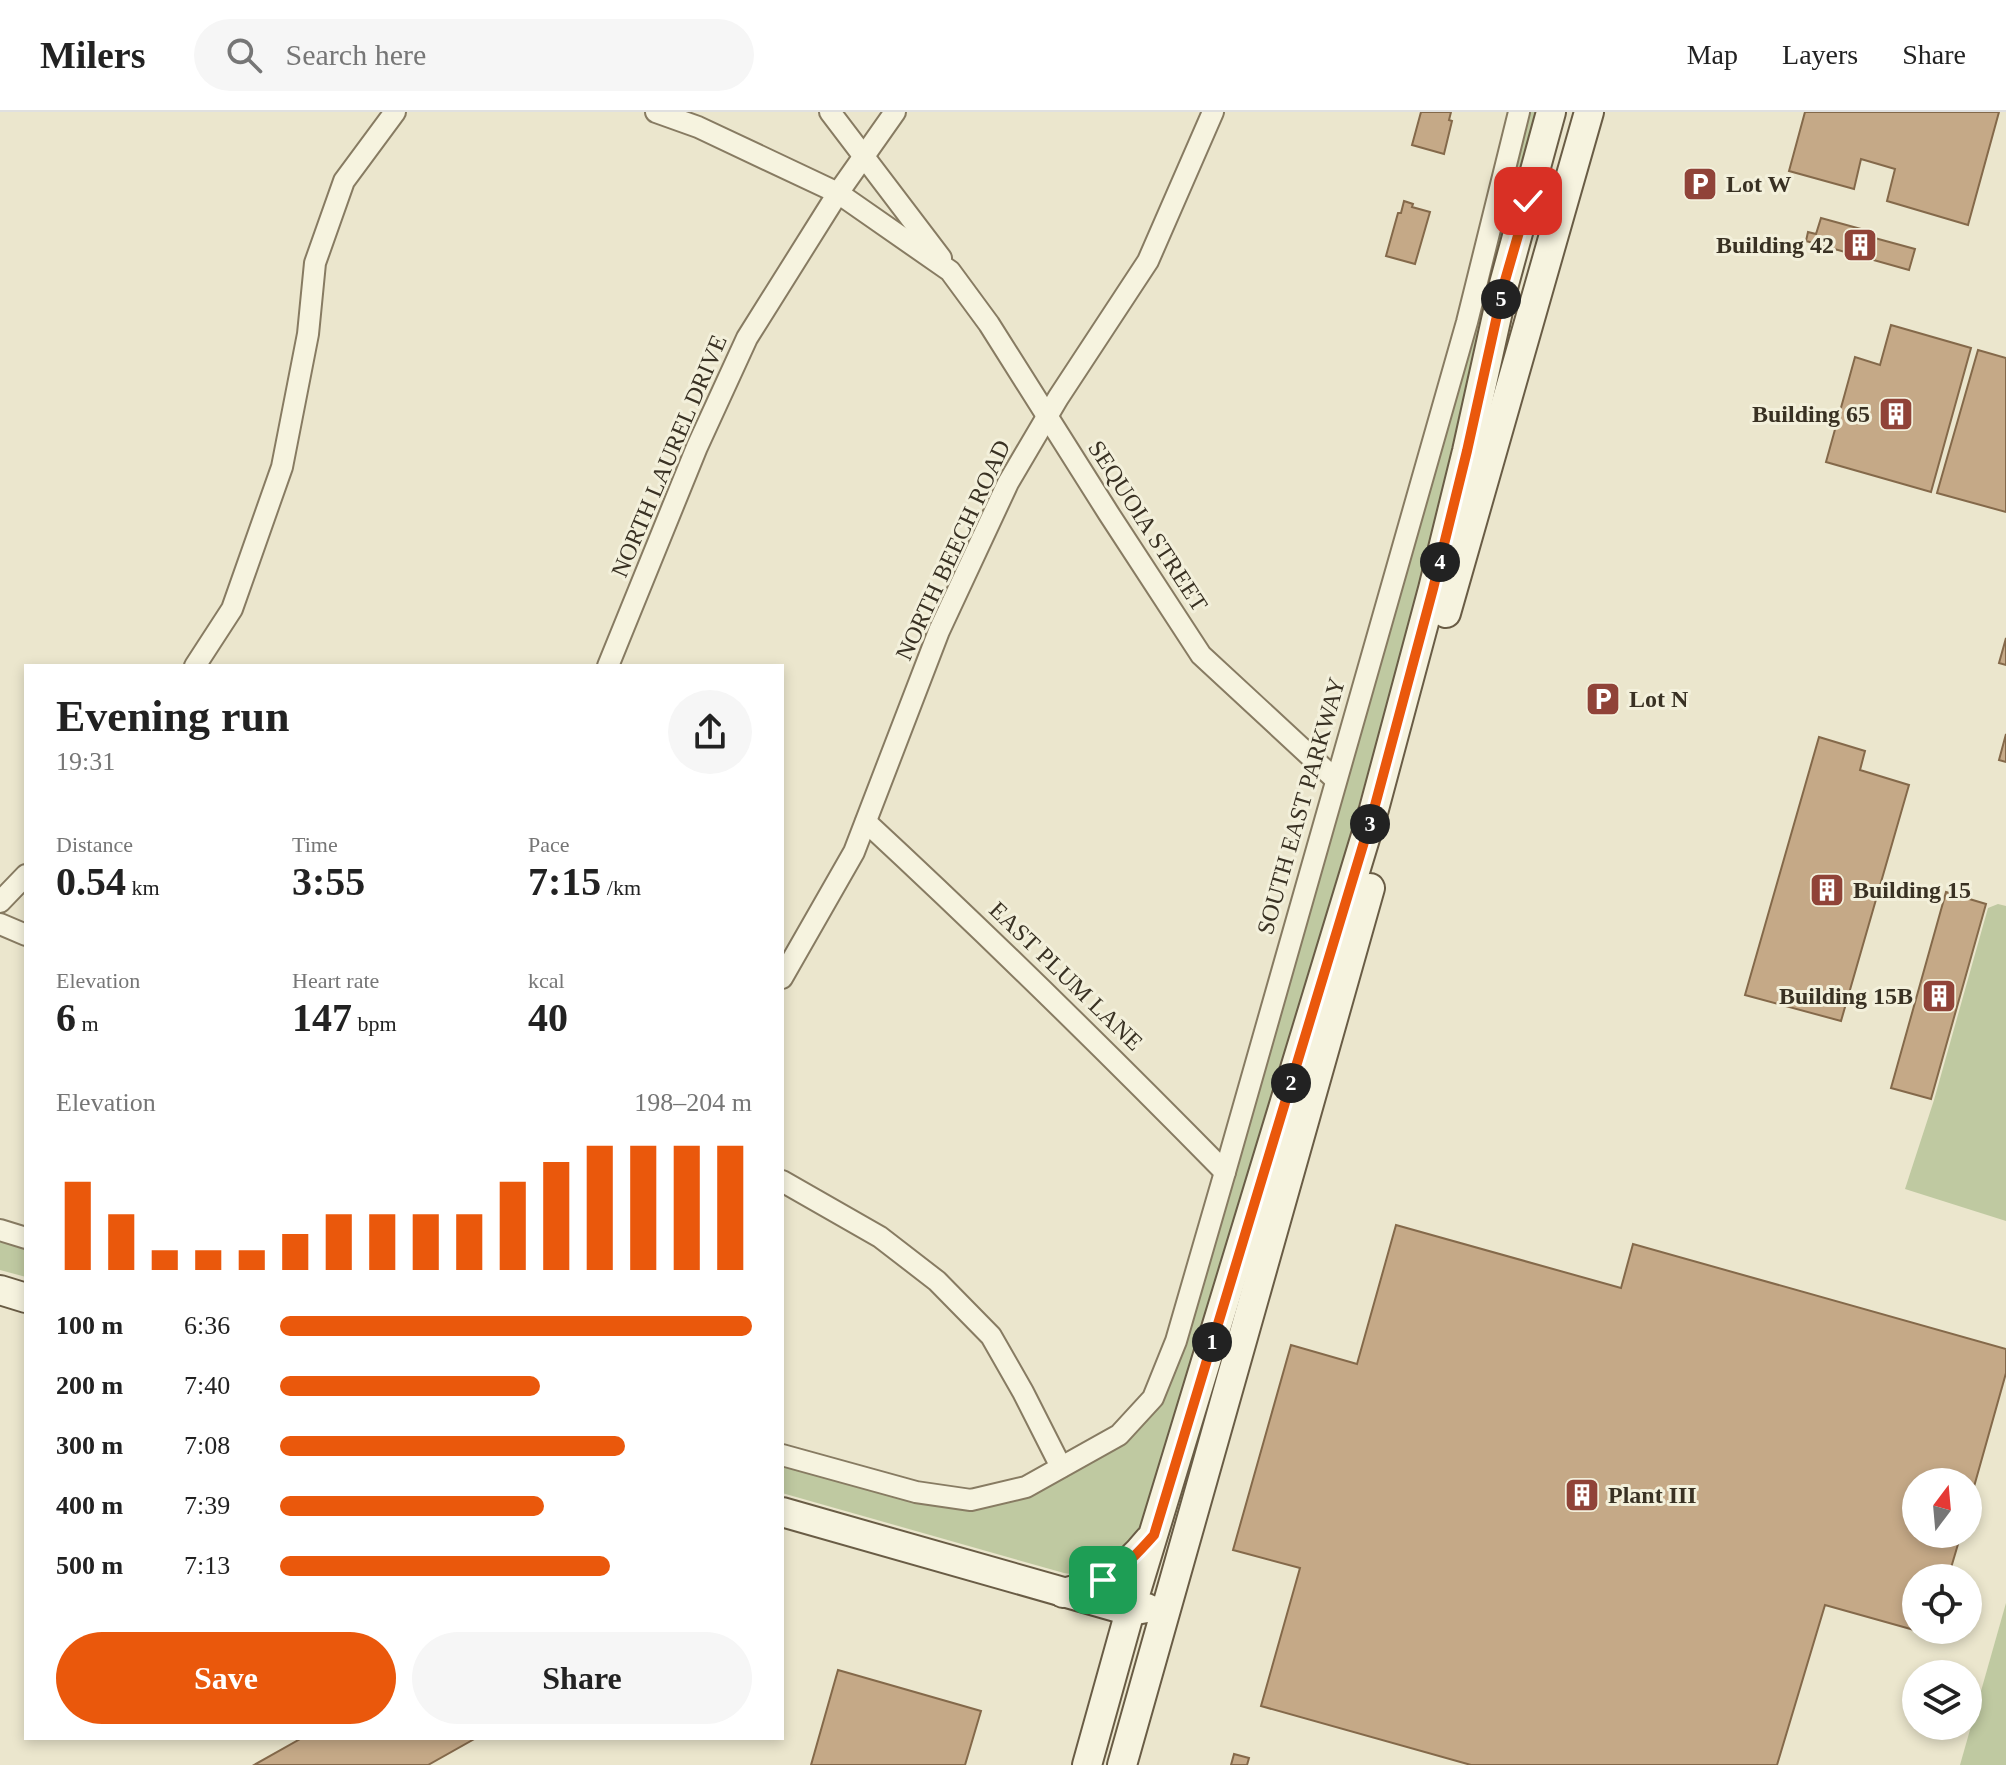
<!DOCTYPE html>
<meta charset="utf-8">
<style>
body{margin:0;font-family:"Times New Roman",serif;background:#f6f6f6;color:#222;height:100vh;display:flex;flex-direction:column;font-size:30px;white-space:nowrap}
*{box-sizing:border-box;margin:0}
p{font-size:26px;color:#767676}
.icon{flex:none;width:44px;height:44px;fill:none;stroke:currentColor;stroke-width:2;stroke-linecap:round;stroke-linejoin:round}
.map{position:relative;flex:1;overflow:hidden}
.details{position:absolute;left:24px;top:552px;width:760px;height:1076px;display:flex;flex-direction:column;background:#fff;border-radius:0px;box-shadow:0 4px 12px #0003}
.details>*{flex:none}
.needle{width:52px;rotate:16deg}
.buttons{position:absolute;left:1902px;top:1356px;display:grid;gap:16px}
.buttons a{display:grid;place-items:center;width:80px;height:80px;border-radius:50%;background:#fff;box-shadow:0 4px 12px #0003;font-size:40px}
.pin{position:absolute;display:grid;place-items:center;width:68px;height:68px;color:#fff;margin:-34px;border-radius:16px;box-shadow:0 4px 12px #0006}
.km{position:absolute;width:40px;height:40px;margin:-20px;border-radius:50%;background:#222;color:#fff;font-size:22px;line-height:40px;text-align:center}
.round{display:grid;place-items:center;flex:none;width:84px;height:84px;border-radius:42px;background:#f6f6f6}
.headline{display:flex;align-items:center;justify-content:space-between;height:136px;padding:0 32px}
h1{font-size:44px;font-weight:700;line-height:60px}
.metrics{display:grid;grid-template-columns:repeat(3,1fr);gap:12px;height:136px;padding:8px 32px}
.metrics div{display:grid;align-content:center}
.metrics b{font-size:40px;font-weight:700}
.metrics small{font-size:22px;font-weight:400}
.metrics p{font-size:22px}
.chart{height:224px;padding:16px 32px}
.chart p{display:flex;justify-content:space-between}
.chart svg{width:100%;height:144px;margin-top:8px;stroke:#ea580c;stroke-width:6}
.action{display:flex;gap:16px;margin-top:auto;padding:16px 32px}
.action a{flex:1;height:92px;border-radius:48px;background:#ea580c;color:#fff;font-size:32px;font-weight:700;line-height:92px;text-align:center}
.action a+a{background:#f6f6f6;color:#222}
ul{padding:0 32px;list-style:none;font-size:26px}
li{display:grid;grid-template-columns:128px 96px 1fr;align-items:center;height:60px}
li i{height:20px;border-radius:10px;background:#ea580c}
header{display:flex;align-items:center;gap:48px;box-sizing:border-box;height:112px;padding:0 40px;background:#fff;border-bottom:2px solid #e0e0e0}
header strong{font-size:38px}
nav{display:flex;gap:44px;margin-inline-start:auto;font-size:28px}
.search{width:560px;height:72px;background:#f6f6f6;display:flex;align-items:center;gap:20px;box-sizing:border-box;padding:0 28px;border-radius:44px;color:#767676;font-size:30px}
.map>svg:first-child{display:block}
.green{fill:#bfc9a1}
.building{fill:#c5a987;stroke:#84694a;stroke-width:2}
.lines{fill:none;stroke-linecap:round;stroke-linejoin:round}
.street-casing{stroke:#877b62;stroke-width:24}
.secondary-casing{stroke:#695c45;stroke-width:32}
.street{stroke:#f6f3df;stroke-width:20}
.secondary{stroke:#f6f3df;stroke-width:28}
.route-casing{stroke:#fff;stroke-width:16}
.route{stroke:#ea580c;stroke-width:10}
.labels{text-anchor:middle;dominant-baseline:central;stroke-width:6;stroke-linejoin:round;paint-order:stroke}
.poi-label{font-size:24px;font-weight:bold;fill:#393123;stroke:#f3f0db;text-anchor:start}
.street-label{font-size:24px;fill:#393123;stroke:#f3f0db}
</style>
<header>
<strong>Milers</strong>
<div class="search"><svg class="icon" aria-label="search" viewBox="0 0 24 24"><circle cx="10" cy="10" r="6"/><path d="M15 15l6 6"/></svg>Search here</div>
<nav><a>Map</a><a>Layers</a><a>Share</a></nav>
</header>
<div class="map">
<svg width="2006" height="1653" viewBox="0 0 2006 1653">
<rect width="100%" height="100%" fill="#ebe6cd"/>
<g class="green">
<polygon points="1527,0 1540,0 1425,460 1245,1092 1141,1417 1130,1440 1083,1464 1064,1461 782,1381 782,1351 990,1390 1162,1286 1178,1253 1188,1222"/>
<polygon points="1998,792 2006,794 2006,1109 1905,1077 1934,988 1988,796"/>
<polygon points="0,1125 26,1133 26,1165 0,1158"/>
<polygon points="2006,1491 2006,1653 1960,1653"/>
</g>
<g class="building">
<polygon points="1421,0 1451,0 1449,8 1452,9 1444,42 1412,33"/>
<polygon points="1805,0 1999,0 1968,113 1887,89 1895,57 1861,47 1854,77 1789,59"/>
<polygon points="1404,89 1413,92 1412,95 1430,100 1415,152 1386,144 1398,101 1401,101"/>
<polygon points="1821,106 1861,117 1860,122 1915,137 1909,158 1806,129 1808,120 1816,122"/>
<polygon points="1891,213 1971,236 1931,380 1826,350 1855,245 1880,253"/>
<polygon points="1978,238 2006,246 2006,400 1937,381"/>
<polygon points="2006,526 2006,553 1999,551"/>
<polygon points="2006,622 2006,650 1999,648"/>
<polygon points="1819,625 1865,639 1860,658 1909,673 1841,909 1745,883"/>
<polygon points="1946,780 1986,792 1931,987 1891,976"/>
<polygon points="1396,1113 1621,1176 1633,1132 2006,1237 2006,1261 1968,1396 1968,1370 1916,1370 1916,1422 1961,1422 1948,1466 1916,1466 1916,1518 1934,1518 1932,1523 1825,1493 1777,1653 1471,1653 1261,1594 1300,1456 1233,1438 1291,1233 1357,1252"/>
<polygon points="838,1558 981,1599 965,1653 811,1653"/>
<polygon points="302,1626 476,1626 428,1653 254,1653"/>
<polygon points="1234,1642 1249,1646 1247,1653 1231,1653"/>
</g>
<g class="lines">
<g class="street-casing">
<g id="street">
<polyline points="656,0 698,15 838,81 950,159 989,212 1109,402 1201,543 1336,668"/>
<polyline points="830,0 941,146"/>
<polyline points="195,554 232,497 282,355 308,222 315,151 344,69 395,0"/>
<polyline points="608,554 697,335 747,226 838,81 895,0"/>
<path d="M866,710C989,824 1108,941 1225,1060"/>
<polyline points="0,790 26,763"/>
<polyline points="0,812 26,823"/>
<polyline points="782,866 854,740 939,519 1008,371 1058,286 1148,149 1213,0"/>
<polyline points="782,1069 880,1125 937,1169 991,1224 1023,1280 1061,1355"/>
<polyline points="0,1118 26,1126"/>
<polyline points="782,1343 916,1380 971,1388 1026,1375 1119,1323 1153,1286 1176,1229 1225,1060 1467,210 1519,0"/>
</g>
</g>
<g class="secondary-casing">
<g id="secondary">
<polyline points="1446,501 1589,0"/>
<polyline points="0,1178 26,1186"/>
<polyline points="782,1400 1130,1499 1147,1496"/>
<path d="M1063,1481C1101,1472 1123,1460 1148,1429"/>
<polyline points="1087,1653 1130,1499 1374,697 1433,477 1467,339 1504,172 1551,0"/>
<polyline points="1122,1653 1370,776"/>
</g>
</g>
<use href="#street" class="street"/>
<use href="#secondary" class="secondary"/>
</g>
<g class="lines">
<g class="route-casing">
<path id="route" d="M1103,1468C1124,1456 1138,1441 1154,1423L1374,697L1433,477L1467,339L1504,172L1528,89"/>
</g>
<use href="#route" class="route"/>
</g>
<defs>
<g id="parking-square" transform="scale(1.8)"><rect x="-9" y="-9" width="18" height="18" rx="4" fill="#904338" stroke="#f3f0db"/><path d="M-3.5-5.5H1a3.5 3.5 0 0 1 0 7H-1V5.5H-3.5ZM-1-3.4V-.6H.8a1.4 1.4 0 0 0 0-2.8Z" fill="#fff"/></g>
<g id="building-square" transform="scale(1.8)"><rect x="-9" y="-9" width="18" height="18" rx="4" fill="#904338" stroke="#f3f0db"/><path d="M-4-6H4V6H1V3H-1V6H-4ZM-2.5-4.3h1.7v1.8h-1.7ZM.8-4.3h1.7v1.8H.8ZM-2.5-1h1.7V.8h-1.7ZM.8-1h1.7V.8H.8Z" fill="#fff"/></g>
</defs>
<g fill-rule="evenodd">
<use href="#parking-square" x="1700" y="72"/>
<use href="#building-square" x="1860" y="133"/>
<use href="#building-square" x="1896" y="302"/>
<use href="#parking-square" x="1603" y="587"/>
<use href="#building-square" x="1827" y="778"/>
<use href="#building-square" x="1939" y="884"/>
<use href="#building-square" x="1582" y="1383"/>
</g>
<g class="labels">
<g class="poi-label">
<text x="1726" y="72">Lot W</text>
<text x="1834" y="133" text-anchor="end">Building 42</text>
<text x="1870" y="302" text-anchor="end">Building 65</text>
<text x="1629" y="587">Lot N</text>
<text x="1853" y="778">Building 15</text>
<text x="1913" y="884" text-anchor="end">Building 15B</text>
<text x="1608" y="1383">Plant III</text>
</g>
<g class="street-label">
<text transform="translate(669 344) rotate(-67)">NORTH LAUREL DRIVE</text>
<text transform="translate(1148 414) rotate(57)">SEQUOIA STREET</text>
<text transform="translate(953 438) rotate(-65)">NORTH BEECH ROAD</text>
<text transform="translate(1301 694) rotate(-74)">SOUTH EAST PARKWAY</text>
<text transform="translate(1066 864) rotate(44)">EAST PLUM LANE</text>
</g>
</g>
</svg>
<div class="buttons">
<a><svg class="needle" viewBox="-14 -14 28 28"><path d="M0-13l5 13h-10z" fill="#e53935"/><path d="M0 13l5-13h-10z" fill="#767676"/></svg></a>
<a><svg class="icon" aria-label="locate" viewBox="0 0 24 24"><circle cx="12" cy="12" r="6"/><path d="M12 2v4M12 18v4M2 12h4M18 12h4"/></svg></a>
<a><svg class="icon" aria-label="layers" viewBox="0 0 24 24"><path d="M12 4l9 5-9 5-9-5zM3 14l9 5 9-5"/></svg></a>
</div>
<div class="pin" style="left:1103px;top:1468px;background:#1e9e55"><svg class="icon" aria-label="arrive" viewBox="0 0 24 24"><path d="M6 21V4h12l-3 4 3 4H6"/></svg></div>
<div class="pin" style="left:1528px;top:89px;background:#d93025"><svg class="icon" aria-label="check" viewBox="0 0 24 24"><path d="M5 12l5 5 9-10"/></svg></div>
<b class="km" style="left:1212px;top:1230px">1</b>
<b class="km" style="left:1291px;top:971px">2</b>
<b class="km" style="left:1370px;top:712px">3</b>
<b class="km" style="left:1440px;top:450px">4</b>
<b class="km" style="left:1501px;top:187px">5</b>
<section class="details">
<div class="headline"><div><h1>Evening run</h1><p>19:31</p></div><a class="round"><svg class="icon" aria-label="share" viewBox="0 0 24 24"><path d="M12 15V3M7 8l5-5 5 5M5 13v7h14v-7"/></svg></a></div>
<div class="metrics">
<div><p>Distance</p><b>0.54<small> km</small></b></div>
<div><p>Time</p><b>3:55</b></div>
<div><p>Pace</p><b>7:15<small> /km</small></b></div>
</div>
<div class="metrics">
<div><p>Elevation</p><b>6<small> m</small></b></div>
<div><p>Heart rate</p><b>147<small> bpm</small></b></div>
<div><p>kcal</p><b>40</b></div>
</div>
<div class="chart"><p><span>Elevation</span>198–204 m</p>
<svg viewBox="0 0 160 44" preserveAspectRatio="none"><path d="M5 44V17M15 44V27M25 44V38M35 44V38M45 44V38M55 44V33M65 44V27M75 44V27M85 44V27M95 44V27M105 44V17M115 44V11M125 44V6M135 44V6M145 44V6M155 44V6"/></svg>
</div>
<ul>
<li><b>100 m</b>6:36<i style="width:100%"></i></li>
<li><b>200 m</b>7:40<i style="width:55%"></i></li>
<li><b>300 m</b>7:08<i style="width:73%"></i></li>
<li><b>400 m</b>7:39<i style="width:56%"></i></li>
<li><b>500 m</b>7:13<i style="width:70%"></i></li>
</ul>
<div class="action"><a>Save</a><a>Share</a></div>
</section>
</div>
